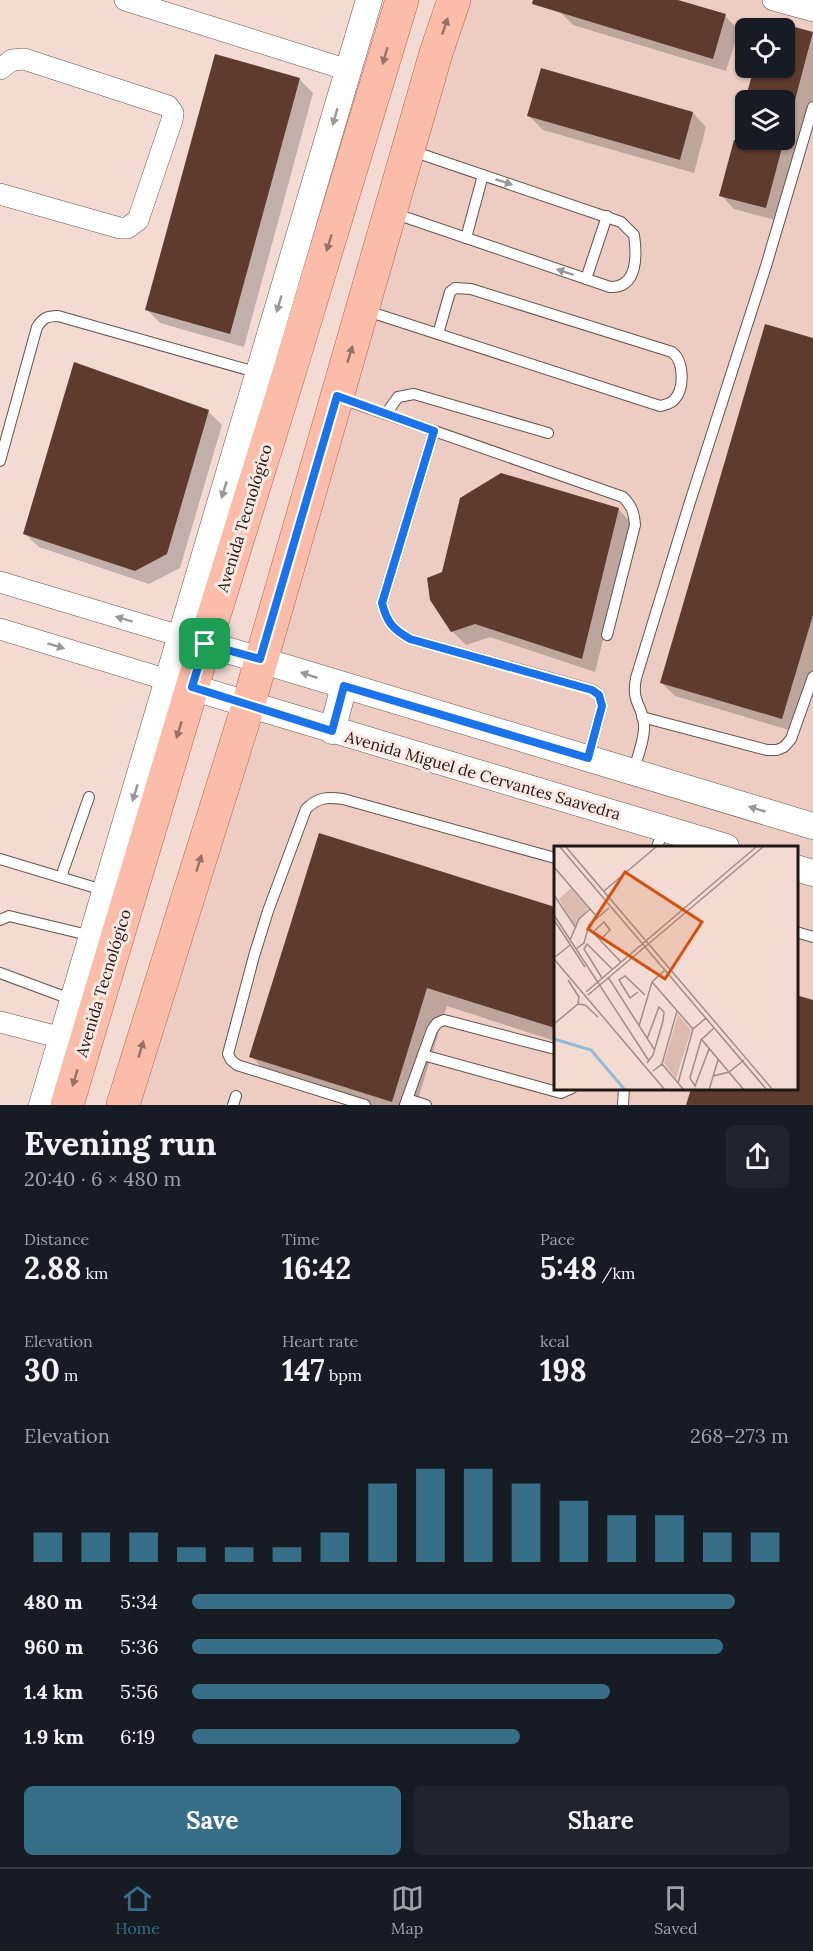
<!DOCTYPE html>
<meta charset="utf-8">
<style>
body{margin:0;font-family:Lora,serif;background:#20242c;color:#f1f3f6;height:100vh;display:flex;flex-direction:column;font-size:22px;white-space:nowrap}
*{box-sizing:border-box;margin:0}
p{font-size:20px;color:#9ea1a6}
.icon{flex:none;width:33px;height:33px;fill:none;stroke:currentColor;stroke-width:2;stroke-linecap:round;stroke-linejoin:round}
.map{position:relative;height:1105px;overflow:hidden}
.drawer{display:flex;flex-direction:column;background:#171b24;flex:1}
.drawer>*{flex:none}
.controls{position:absolute;left:735px;top:18px;display:grid;gap:12px}
.controls a{display:grid;place-items:center;width:60px;height:60px;border-radius:9px;background:#171b24;box-shadow:0 2px 4px #0004;font-size:30px}
.pin{position:absolute;display:grid;place-items:center;width:51px;height:51px;color:#fff;margin:-26px;border-radius:12px;box-shadow:0 3px 9px #0006}
.round{display:grid;place-items:center;flex:none;width:63px;height:63px;border-radius:9px;background:#20242c}
.head{display:flex;align-items:center;justify-content:space-between;height:102px;padding:0 24px}
h1{font-size:33px;font-weight:700;line-height:45px}
.metrics{display:grid;grid-template-columns:repeat(3,1fr);gap:9px;height:102px;padding:6px 24px}
.metrics div{display:grid;align-content:center}
.metrics b{font-size:30px;font-weight:700}
.metrics small{font-size:16px;font-weight:400}
.metrics p{font-size:16px}
.chart{height:168px;padding:12px 24px}
.chart p{display:flex;justify-content:space-between}
.chart svg{width:100%;height:108px;margin-top:6px;stroke:#376f89;stroke-width:6}
.primary-button{display:flex;gap:12px;margin-top:auto;padding:12px 24px}
.primary-button a{flex:1;height:69px;border-radius:9px;background:#376f89;color:#fff;font-size:24px;font-weight:700;line-height:69px;text-align:center}
.primary-button a+a{background:#20242c;color:#f1f3f6}
ul{padding:0 24px;list-style:none;font-size:20px}
li{display:grid;grid-template-columns:96px 72px 1fr;align-items:center;height:45px}
li i{height:15px;border-radius:8px;background:#376f89}
.menu{display:flex;justify-content:space-around;align-items:center;height:84px;border-top:2px solid #363941;background:#171b24;font-size:16px;color:#9ea1a6}
.menu a{display:grid;justify-items:center;gap:3px}
.menu .active{color:#376f89}
.map>svg:first-child{display:block}
.built{fill:#edcdc3;fill-rule:evenodd}
.shadow{fill:#0003}
.building{fill:#5f3a2f}
.lines{fill:none;stroke-linecap:round;stroke-linejoin:round}
.service-casing{stroke:#67534d;stroke-width:12}
.minor-casing{stroke:#67534d;stroke-width:22}
.tertiary-casing{stroke:#67534d;stroke-width:27}
.primary-casing{stroke:#ac6551;stroke-width:34}
.service{stroke:#fff;stroke-width:10}
.minor{stroke:#fff;stroke-width:21}
.tertiary{stroke:#fff;stroke-width:26}
.primary{stroke:#fbbcaa;stroke-width:33}
.oneway{fill:#987267}
.oneway2{fill:#9b9796}
.route-casing{stroke:#fff;stroke-width:12}
.route{stroke:#1a73e8;stroke-width:8}
.labels{text-anchor:middle;dominant-baseline:central;stroke-width:6;stroke-linejoin:round;paint-order:stroke}
.street-label{font-size:16px;fill:#201815;stroke:#fde9e3}
.inset-river{fill:none;stroke:#91bdd4;stroke-width:3}
.inset-road{fill:none;stroke:#9f8d88;stroke-width:1.5}
.view{fill:#d4520d;fill-opacity:0.15;stroke:#d4520d;stroke-width:3}
.inset-edge{fill:none;stroke:#201815;stroke-width:3}
</style>
<div class="map">
<svg width="813" height="1105" viewBox="0 0 813 1105">
<rect width="100%" height="100%" fill="#f3dbd4"/>
<path class="built" d="M461,0H813V1105H132ZM746,28H784V68H746ZM746,100H784V140H746ZM555,847H796V1088H555Z"/>
<g class="shadow">
<polygon points="562,0 673,0 725,16 739,30 726,71 573,25 559,11"/>
<polygon points="768,21 813,33 813,98 779,221 734,209 721,195 746,104 746,140 784,140 784,100 746,100 755,68 784,68 784,28 766,28"/>
<polygon points="299,79 313,93 244,347 160,323 146,309"/>
<polygon points="693,113 706,127 694,173 543,130 529,116"/>
<polygon points="813,340 813,674 796,732 675,696 661,682"/>
<polygon points="208,411 222,425 180,568 149,584 39,547 25,534"/>
<polygon points="618,509 632,523 595,672 490,637 466,645 452,631"/>
<polygon points="555,909 555,1041 447,1006 416,1105 362,1105 270,1076 251,1056"/>
<polygon points="813,1001 813,1105 688,1105 692,1088 796,1088"/>
</g>
<g class="building">
<polygon points="533,0 678,0 726,14 713,59 532,4"/>
<polygon points="784,24 813,32 795,100 745,100 754,68 784,68"/>
<polygon points="215,54 300,78 230,334 145,310"/>
<polygon points="541,68 693,112 680,160 527,116"/>
<polygon points="734,140 784,140 766,208 719,196"/>
<polygon points="765,324 813,338 813,615 782,719 660,683"/>
<polygon points="74,362 209,410 167,554 135,571 23,534"/>
<polygon points="501,473 619,508 582,659 475,624 451,632 430,600 427,578 442,572 460,498"/>
<polygon points="319,833 555,907 555,1028 427,988 392,1102 249,1057"/>
<polygon points="796,995 813,1000 813,1105 686,1105 691,1089 796,1089"/>
</g>
<g class="lines">
<g class="service-casing">
<g id="service">
<path d="M393,213L610,287C638,288 637,255 634,235L621,222L412,151"/>
<polyline points="466,238 483,175"/>
<polyline points="586,279 607,216"/>
<path d="M364,310L660,406C665,405 670,404 674,400C685,389 684,361 672,352L471,289L455,288L450,292L438,334"/>
<path d="M340,398L623,497C632,506 634,513 635,525L607,635"/>
<polyline points="386,414 398,397 414,394 548,433"/>
<path d="M434,431L382,603C387,623 393,629 410,639L593,690L599,695L602,706L588,758"/>
<path d="M0,461L37,327C43,318 47,316 58,316L259,373"/>
<polyline points="642,717 767,750 777,750 784,747 791,739 813,677"/>
<path d="M633,772C637,758 645,739 644,725C643,705 631,704 636,678L689,505L766,266L813,107"/>
<polyline points="657,847 664,828"/>
<polyline points="0,859 106,891"/>
<polyline points="61,877 89,797"/>
<polyline points="0,920 9,916 92,936"/>
<polyline points="796,932 813,937"/>
<polyline points="0,973 73,1000"/>
<polyline points="423,1055 561,1093 572,1088"/>
<polyline points="407,1099 426,1105"/>
<polyline points="233,1105 236,1096"/>
<path d="M365,1105L237,1065L231,1060L228,1054L254,956L268,911L306,809C318,797 327,797 343,799L555,858"/>
<polyline points="405,1105 432,1030 437,1023 444,1020 555,1049"/>
<polyline points="623,1105 624,1088"/>
</g>
</g>
<g class="minor-casing">
<g id="minor">
<polyline points="125,0 348,70"/>
<polyline points="773,0 813,11"/>
<polyline points="0,69 12,60 24,59 168,106 173,113 172,120 138,220 127,228 120,228 0,194"/>
<polyline points="0,582 180,636"/>
<polyline points="0,629 168,680"/>
<polyline points="0,1022 62,1038"/>
</g>
</g>
<g class="tertiary-casing">
<g id="tertiary">
<polyline points="187,638 813,826"/>
<polyline points="174,682 726,847"/>
<polyline points="332,731 344,686"/>
<polyline points="796,868 813,873"/>
<polyline points="42,1105 369,0"/>
</g>
</g>
<g class="primary-casing">
<g id="primary">
<polyline points="67,1105 205,644 286,383 402,0"/>
<polyline points="123,1105 248,706 436,53 454,0"/>
</g>
</g>
<use href="#service" class="service"/>
<use href="#minor" class="minor"/>
<use href="#tertiary" class="tertiary"/>
<use href="#primary" class="primary"/>
</g>
<defs><path id="oneway-solid" d="M-6-.8H1V-3.2L6.5 0L1 3.2V.8H-6Z" transform="scale(1.5)"/></defs>
<g class="oneway">
<use href="#oneway-solid" transform="translate(445 26) rotate(-71)"/>
<use href="#oneway-solid" transform="translate(385 56) rotate(106)"/>
<use href="#oneway-solid" transform="translate(329 243) rotate(107)"/>
<use href="#oneway-solid" transform="translate(350 354) rotate(-73)"/>
<use href="#oneway-solid" transform="translate(179 730) rotate(107)"/>
<use href="#oneway-solid" transform="translate(199 863) rotate(-73)"/>
<use href="#oneway-solid" transform="translate(141 1049) rotate(-73)"/>
<use href="#oneway-solid" transform="translate(75 1078) rotate(107)"/>
</g>
<g class="oneway2">
<use href="#oneway-solid" transform="translate(335 117) rotate(106)"/>
<use href="#oneway-solid" transform="translate(504 182) rotate(18)"/>
<use href="#oneway-solid" transform="translate(565 272) rotate(-161)"/>
<use href="#oneway-solid" transform="translate(279 304) rotate(106)"/>
<use href="#oneway-solid" transform="translate(224 490) rotate(107)"/>
<use href="#oneway-solid" transform="translate(124 619) rotate(-163)"/>
<use href="#oneway-solid" transform="translate(56 646) rotate(17)"/>
<use href="#oneway-solid" transform="translate(309 675) rotate(-162)"/>
<use href="#oneway-solid" transform="translate(135 793) rotate(107)"/>
<use href="#oneway-solid" transform="translate(757 809) rotate(-163)"/>
</g>
<g class="lines">
<g class="route-casing">
<path id="route" d="M337,396L434,431L382,603C387,623 393,629 410,639L592,690L599,695L602,706L588,758L344,686L332,731L192,687L205,644L260,659Z"/>
</g>
<use href="#route" class="route"/>
</g>
<g class="labels">
<g class="street-label">
<text transform="translate(244 518) rotate(-73)">Avenida Tecnológico</text>
<text transform="translate(483 775) rotate(16)">Avenida Miguel de Cervantes Saavedra</text>
<text transform="translate(103 983) rotate(-73)">Avenida Tecnológico</text>
</g>
</g>
<g transform="translate(554 846)">
<rect width="244" height="244" fill="#f3dbd4"/>
<path d="M17,42L34,62L21,79L5,53ZM124,168L137,184L122,233L110,217Z" fill="#ddbab0"/>
<path class="inset-river" d="M0,193L37,204L71,244"/>
<path class="inset-road" d="M6,1L213,244M12,1L219,244M0,21L43,71M50,45L102,1M0,49L22,82M0,69L95,215M0,74L31,121M16,94L25,73L36,63M46,94L56,84L50,76L39,86L46,94L67,116M22,103L30,97L35,79L55,62M1,111L16,99M0,113L111,244M54,131L100,203M48,132L30,103L33,98L58,123M14,134L25,151L24,158M98,136L139,183M32,146L202,1M84,146L76,152L65,134L71,130L91,149M34,149L209,1M24,158L31,159L44,171M0,178L24,158M85,180L98,136L110,125M148,194L190,244M155,203L141,240L136,232L147,194L160,182M93,217L99,209L109,175L110,166L105,161L93,193M108,218L130,244M99,225L108,218L123,165M159,230L175,226L190,214M124,237L139,183L152,172M155,244L164,214"/>
<path class="view" d="M71,26L148,76L111,133L34,83Z"/>
<rect width="244" height="244" class="inset-edge"/>
</g>
</svg>
<div class="controls">
<a><svg class="icon" aria-label="locate" viewBox="0 0 24 24"><circle cx="12" cy="12" r="6"/><path d="M12 2v4M12 18v4M2 12h4M18 12h4"/></svg></a>
<a><svg class="icon" aria-label="layers" viewBox="0 0 24 24"><path d="M12 4l9 5-9 5-9-5zM3 14l9 5 9-5"/></svg></a>
</div>
<div class="pin" style="left:205px;top:644px;background:#1e9e55"><svg class="icon" aria-label="arrive" viewBox="0 0 24 24"><path d="M6 21V4h12l-3 4 3 4H6"/></svg></div>
</div>
<section class="drawer">
<div class="head"><div><h1>Evening run</h1><p>20:40 · 6 × 480 m</p></div><a class="round"><svg class="icon" aria-label="share" viewBox="0 0 24 24"><path d="M12 15V3M7 8l5-5 5 5M5 13v7h14v-7"/></svg></a></div>
<div class="metrics">
<div><p>Distance</p><b>2.88<small> km</small></b></div>
<div><p>Time</p><b>16:42</b></div>
<div><p>Pace</p><b>5:48<small> /km</small></b></div>
</div>
<div class="metrics">
<div><p>Elevation</p><b>30<small> m</small></b></div>
<div><p>Heart rate</p><b>147<small> bpm</small></b></div>
<div><p>kcal</p><b>198</b></div>
</div>
<div class="chart"><p><span>Elevation</span>268–273 m</p>
<svg viewBox="0 0 160 44" preserveAspectRatio="none"><path d="M5 44V32M15 44V32M25 44V32M35 44V38M45 44V38M55 44V38M65 44V32M75 44V12M85 44V6M95 44V6M105 44V12M115 44V19M125 44V25M135 44V25M145 44V32M155 44V32"/></svg>
</div>
<ul>
<li><b>480 m</b>5:34<i style="width:91%"></i></li>
<li><b>960 m</b>5:36<i style="width:89%"></i></li>
<li><b>1.4 km</b>5:56<i style="width:70%"></i></li>
<li><b>1.9 km</b>6:19<i style="width:55%"></i></li>
</ul>
<div class="primary-button"><a>Save</a><a>Share</a></div>
</section>
<nav class="menu">
<a class="active"><svg class="icon" aria-label="home" viewBox="0 0 24 24"><path d="M3 11l9-7 9 7M6 9v11h12V9"/></svg>Home</a>
<a><svg class="icon" aria-label="map" viewBox="0 0 24 24"><path d="M3 6l6-2 6 2 6-2v14l-6 2-6-2-6 2zM9 4v14M15 6v14"/></svg>Map</a>
<a><svg class="icon" aria-label="saved" viewBox="0 0 24 24"><path d="M7 4h10v16l-5-4-5 4z"/></svg>Saved</a>
</nav>
